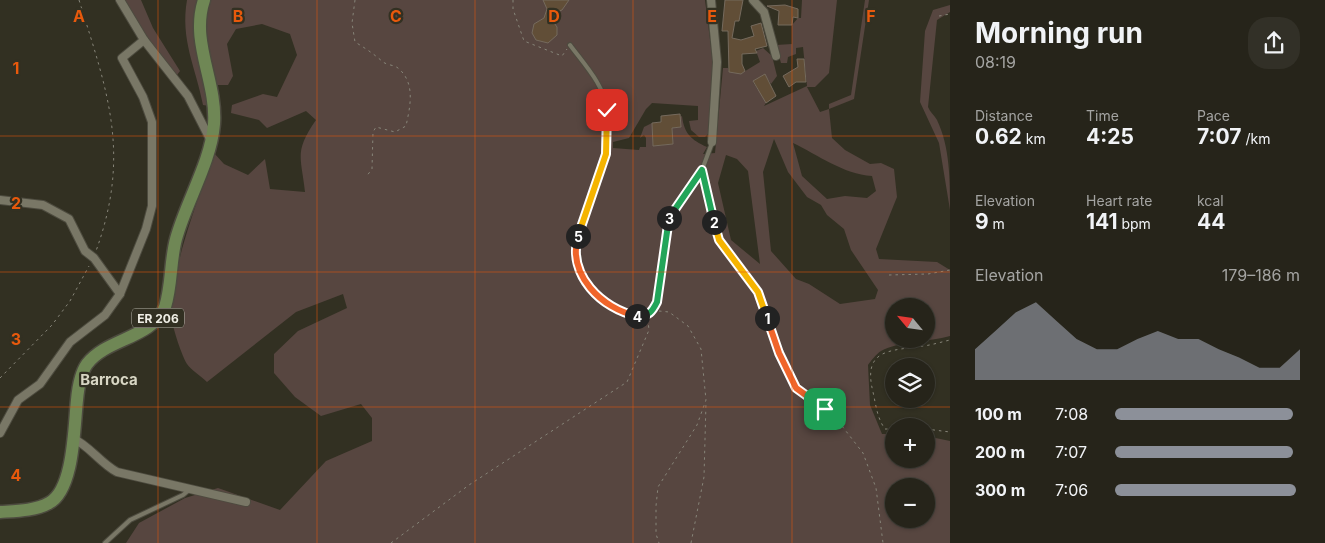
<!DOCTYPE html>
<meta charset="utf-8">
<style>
body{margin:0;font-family:Inter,sans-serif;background:#323027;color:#f1f3f6;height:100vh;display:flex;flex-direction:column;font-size:19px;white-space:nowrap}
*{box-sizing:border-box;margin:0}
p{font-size:16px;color:#a4a4a2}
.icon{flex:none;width:28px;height:28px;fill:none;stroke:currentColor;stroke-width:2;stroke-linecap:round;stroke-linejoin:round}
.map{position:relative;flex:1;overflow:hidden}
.sheet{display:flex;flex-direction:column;background:#26241a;width:375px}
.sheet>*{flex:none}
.needle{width:32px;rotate:299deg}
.tools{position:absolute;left:885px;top:298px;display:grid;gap:10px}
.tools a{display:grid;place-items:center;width:50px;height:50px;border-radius:50%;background:#26241a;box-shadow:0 1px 4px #0004,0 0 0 1px #424139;font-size:25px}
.pin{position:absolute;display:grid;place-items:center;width:42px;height:42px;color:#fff;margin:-21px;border-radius:10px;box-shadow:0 2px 8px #0006}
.km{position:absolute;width:25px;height:25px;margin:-12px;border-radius:50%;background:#222;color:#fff;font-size:14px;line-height:25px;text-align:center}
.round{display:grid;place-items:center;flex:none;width:52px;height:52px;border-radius:20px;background:#323027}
.head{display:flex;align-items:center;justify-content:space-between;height:85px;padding:0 25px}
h1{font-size:28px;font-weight:700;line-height:38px}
.figures{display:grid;grid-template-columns:repeat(3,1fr);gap:8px;height:85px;padding:5px 25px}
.figures div{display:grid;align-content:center}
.figures b{font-size:21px;font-weight:700}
.figures small{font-size:14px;font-weight:400}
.figures p{font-size:14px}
.chart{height:140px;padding:10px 25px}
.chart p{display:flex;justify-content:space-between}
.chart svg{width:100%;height:90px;margin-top:5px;fill:#8c9099;opacity:.7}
ul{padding:0 25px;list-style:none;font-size:16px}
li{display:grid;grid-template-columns:80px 60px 1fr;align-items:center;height:38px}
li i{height:12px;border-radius:6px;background:#8c9099}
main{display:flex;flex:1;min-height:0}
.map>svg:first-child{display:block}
.green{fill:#574640;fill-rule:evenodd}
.building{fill:#614e37;stroke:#756a5d}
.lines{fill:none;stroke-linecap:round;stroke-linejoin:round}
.lane-casing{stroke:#4d4b3f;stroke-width:6}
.street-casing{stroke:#4d4b3f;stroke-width:10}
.primary-casing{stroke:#4d4b3f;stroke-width:15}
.path{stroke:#878579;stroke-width:1;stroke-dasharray:2.5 4;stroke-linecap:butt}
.lane{stroke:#797766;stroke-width:4}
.street{stroke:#797766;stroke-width:8}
.primary{stroke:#6f8755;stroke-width:12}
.split-1-casing{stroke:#fff;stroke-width:10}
.split-2-casing{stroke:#fff;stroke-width:10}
.split-3-casing{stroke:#fff;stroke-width:10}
.split-4-casing{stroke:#fff;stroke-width:10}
.split-5-casing{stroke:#fff;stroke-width:10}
.split-6-casing{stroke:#fff;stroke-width:10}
.split-1{stroke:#f0652b;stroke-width:6}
.split-2{stroke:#f5b400;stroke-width:6}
.split-3{stroke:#22a559;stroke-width:6}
.split-4{stroke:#22a559;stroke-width:6}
.split-5{stroke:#f0652b;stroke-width:6}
.split-6{stroke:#f5b400;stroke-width:6}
.grid{fill:none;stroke:#e8590c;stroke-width:1;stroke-opacity:0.55}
.labels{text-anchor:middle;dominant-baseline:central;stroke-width:4.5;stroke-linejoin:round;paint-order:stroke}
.shield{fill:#323022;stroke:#b6b5aa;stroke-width:1}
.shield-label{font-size:12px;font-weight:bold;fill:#efeee5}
.neighbourhood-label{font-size:15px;font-weight:bold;fill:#d8d6c4;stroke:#323022}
.grid-label{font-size:16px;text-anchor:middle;font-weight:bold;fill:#e8590c;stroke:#323022;stroke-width:4.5;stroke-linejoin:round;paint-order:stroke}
</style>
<main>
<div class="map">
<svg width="950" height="543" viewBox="0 0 950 543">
<rect width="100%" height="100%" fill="#323022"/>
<g class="green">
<polygon points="124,0 141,0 153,28 180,71 177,75 142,33"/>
<path d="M187,0H198C190,45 204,64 209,106L203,105C196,68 180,40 187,0Z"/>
<path d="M210,0H705L713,63L708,134L705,137H699L691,130L689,121L698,120V106L652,103L646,109L629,138L613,142V148L639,150L640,147H646V138L644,135L640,138L644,127L652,123L653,146L673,144L672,128L681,127L680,117L682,116C684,133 691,140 707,147L703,154L715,153L723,68H728L729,72L742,73L760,62L756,51L763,48L772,56L777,76L771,84L765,75L753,82L758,90L763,89L766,103L764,106L807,86L803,47L796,48V54L788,57L787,63H781L776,45L792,44V25L798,18H801L802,0H837L829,73L815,87H807L820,112L829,109V104L851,95L865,0H869L854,99L829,109L832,138L845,150L870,164L881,163L894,169L897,197L876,249L879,259L937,262L950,270V336C929,342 899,341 881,351C876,354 871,361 868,365L870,405L882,434H894V459H926V436L950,441V543H126L139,523L185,498L218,488L280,510L326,461L372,441V418L361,404L321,416L295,397L274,373V354L298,331L347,308L343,294L296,312L207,382C201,376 191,370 187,364C182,356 173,329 172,320C168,274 199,198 214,153L224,164L248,175L265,159L270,189L305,192C301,156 294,152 316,120L306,111L267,128L259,120L231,113L232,105L263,94L277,97L297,55L290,34L262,24L236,29L227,44L233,76L228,85H216L203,20ZM774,139L788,172L807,197L821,205L827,215L844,229L851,250L878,290L875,299L840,304L809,284L796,279L771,251L763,172ZM793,143C818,155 843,174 872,176L876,191L867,198L845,196L827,199L802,176ZM726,155L737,159L748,171L760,264L731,240L718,183ZM894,306H926V339H894ZM894,486H926V519H894Z"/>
<path d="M950,5V12L937,20L928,107C930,112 934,115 937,120C950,147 950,180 950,210L939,143L920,102L925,31L933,10Z"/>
</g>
<g class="building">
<polygon points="543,0 569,0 562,10 554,13 552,20 557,27 557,35 548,43 536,40 532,33 534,24 544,18 547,9"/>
<polygon points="725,0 743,0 739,21 735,21 732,38 741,40 754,36 751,26 761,23 767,46 755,49 757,53 742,54 742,64 745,71 741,74 729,72 728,31 722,31"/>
<polygon points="785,5 798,9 798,18 793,17 792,25 778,25 779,11 767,6"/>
<polygon points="797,59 804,59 806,82 796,82 789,87 783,76 798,67"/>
<polygon points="765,74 776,96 766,103 753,81"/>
<polygon points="680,114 681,127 672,128 673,144 653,146 652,123 661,122 661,116"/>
</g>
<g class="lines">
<g class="lane-casing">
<g id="lane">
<path d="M570,45C584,64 605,86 607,110C609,124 609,143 606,156C593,204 554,254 599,297C612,310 629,316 647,316L653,311L657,302L669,217L702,170L712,143"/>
<polyline points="105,543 130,520 183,495 189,490"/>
</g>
</g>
<g class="street-casing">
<g id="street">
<polyline points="120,0 144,40 188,96 211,141"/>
<polyline points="711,0 717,62 712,142"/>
<polyline points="753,0 764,12 776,56"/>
<polyline points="0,200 43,205 69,219 85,251 94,258 120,294"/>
<polyline points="0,433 18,400 40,384 70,342 105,315 120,294 146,229 152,206 152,122 143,97 122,58 144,40"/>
<path d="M72,438C89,445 100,463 117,472L246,502"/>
</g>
</g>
<g class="primary-casing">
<path id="primary" d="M0,512C15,511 35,511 49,503C74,490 74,427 77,400C78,389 80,374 87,364C107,338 151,339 165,307C172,285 170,261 176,239C186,202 211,162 214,124C217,81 190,42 204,0"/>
</g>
<g class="path">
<path d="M79,0C108,93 131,154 96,251"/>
<path d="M355,0L352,23L355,42C365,48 374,54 383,62C387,65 394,65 398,68C416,83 410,107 406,126L395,132L376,127L373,132L372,169L366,177"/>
<polyline points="513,0 513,9 524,41 562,56 567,49"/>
<polyline points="939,16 950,14"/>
<polyline points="703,178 719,239 758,292 779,353 796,388 825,409 842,426 863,453 876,488 883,543"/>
<polyline points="889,275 928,274 950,270"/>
<polyline points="659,311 669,312 688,326 701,349 706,400 697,425 658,487 656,506 656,534 659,543"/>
<polyline points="0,378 52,325 70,301 89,266"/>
<path d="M894,429H885C877,418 876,405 873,392C862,348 891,351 923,346C932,345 941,342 950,340"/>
<polyline points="926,429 950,432"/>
<polyline points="391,543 469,485 627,382 649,330 648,321"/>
<polyline points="691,543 704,477 706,402"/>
</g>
<use href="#lane" class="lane"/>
<use href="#street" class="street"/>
<use href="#primary" class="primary"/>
</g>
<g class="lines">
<g class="split-1-casing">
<polyline id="split-1" points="767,318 779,353 796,388 825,409"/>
</g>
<g class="split-2-casing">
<polyline id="split-2" points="714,222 719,240 758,292 767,318"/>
</g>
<g class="split-3-casing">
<polyline id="split-3" points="669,218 702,170 714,222"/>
</g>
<g class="split-4-casing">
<path id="split-4" d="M637,316C649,316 652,312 657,302L669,218"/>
</g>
<g class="split-5-casing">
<path id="split-5" d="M578,236C567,275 602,309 637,316"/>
</g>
<g class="split-6-casing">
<polyline id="split-6" points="578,236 606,154 607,110"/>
</g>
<use href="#split-1" class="split-1"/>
<use href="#split-2" class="split-2"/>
<use href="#split-3" class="split-3"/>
<use href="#split-4" class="split-4"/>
<use href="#split-5" class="split-5"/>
<use href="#split-6" class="split-6"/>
</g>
<path class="grid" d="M158,0V543M317,0V543M475,0V543M633,0V543M792,0V543M0,136H950M0,272H950M0,407H950"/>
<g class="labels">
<rect class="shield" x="132" y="308.5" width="52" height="19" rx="4"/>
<g class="shield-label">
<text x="158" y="318">ER 206</text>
</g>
<g class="neighbourhood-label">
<text x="109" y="379">Barroca</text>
</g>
</g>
<g class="grid-label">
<text x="79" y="22">A</text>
<text x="238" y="22">B</text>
<text x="396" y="22">C</text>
<text x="554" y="22">D</text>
<text x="712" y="22">E</text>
<text x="871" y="22">F</text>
<text x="16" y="74">1</text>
<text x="16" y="209">2</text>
<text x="16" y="345">3</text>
<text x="16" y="481">4</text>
</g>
</svg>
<div class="tools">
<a><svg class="needle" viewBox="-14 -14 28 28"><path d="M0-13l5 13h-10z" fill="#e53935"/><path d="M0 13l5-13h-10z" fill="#a4a4a2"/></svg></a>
<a><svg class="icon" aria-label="layers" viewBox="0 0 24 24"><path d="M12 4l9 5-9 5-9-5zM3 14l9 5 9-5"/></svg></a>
<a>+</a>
<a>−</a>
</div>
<div class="pin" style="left:825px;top:409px;background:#1e9e55"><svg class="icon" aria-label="arrive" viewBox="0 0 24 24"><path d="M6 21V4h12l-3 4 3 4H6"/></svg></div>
<div class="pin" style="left:607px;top:110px;background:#d93025"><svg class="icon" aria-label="check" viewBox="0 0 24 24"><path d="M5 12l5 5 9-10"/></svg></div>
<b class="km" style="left:767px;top:318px">1</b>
<b class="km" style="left:714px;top:222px">2</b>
<b class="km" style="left:669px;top:218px">3</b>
<b class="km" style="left:637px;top:316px">4</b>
<b class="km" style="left:578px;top:236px">5</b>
</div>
<section class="sheet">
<div class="head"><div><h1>Morning run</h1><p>08:19</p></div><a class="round"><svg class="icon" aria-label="share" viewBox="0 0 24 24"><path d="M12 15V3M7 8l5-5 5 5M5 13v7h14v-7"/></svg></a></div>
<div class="figures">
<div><p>Distance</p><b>0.62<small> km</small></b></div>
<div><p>Time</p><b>4:25</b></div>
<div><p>Pace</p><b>7:07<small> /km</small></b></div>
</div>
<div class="figures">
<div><p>Elevation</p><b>9<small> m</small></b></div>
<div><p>Heart rate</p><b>141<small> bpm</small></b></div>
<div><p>kcal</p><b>44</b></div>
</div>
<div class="chart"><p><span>Elevation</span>179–186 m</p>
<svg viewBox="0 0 160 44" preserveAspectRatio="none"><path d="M0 44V29L10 20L20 11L30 6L40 15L50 24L60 29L70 29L80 24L90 20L100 24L110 24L120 29L130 33L140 38L150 38L160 29V44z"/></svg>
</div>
<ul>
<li><b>100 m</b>7:08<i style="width:96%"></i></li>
<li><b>200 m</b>7:07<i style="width:96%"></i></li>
<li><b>300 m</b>7:06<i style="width:98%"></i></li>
</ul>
</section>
</main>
